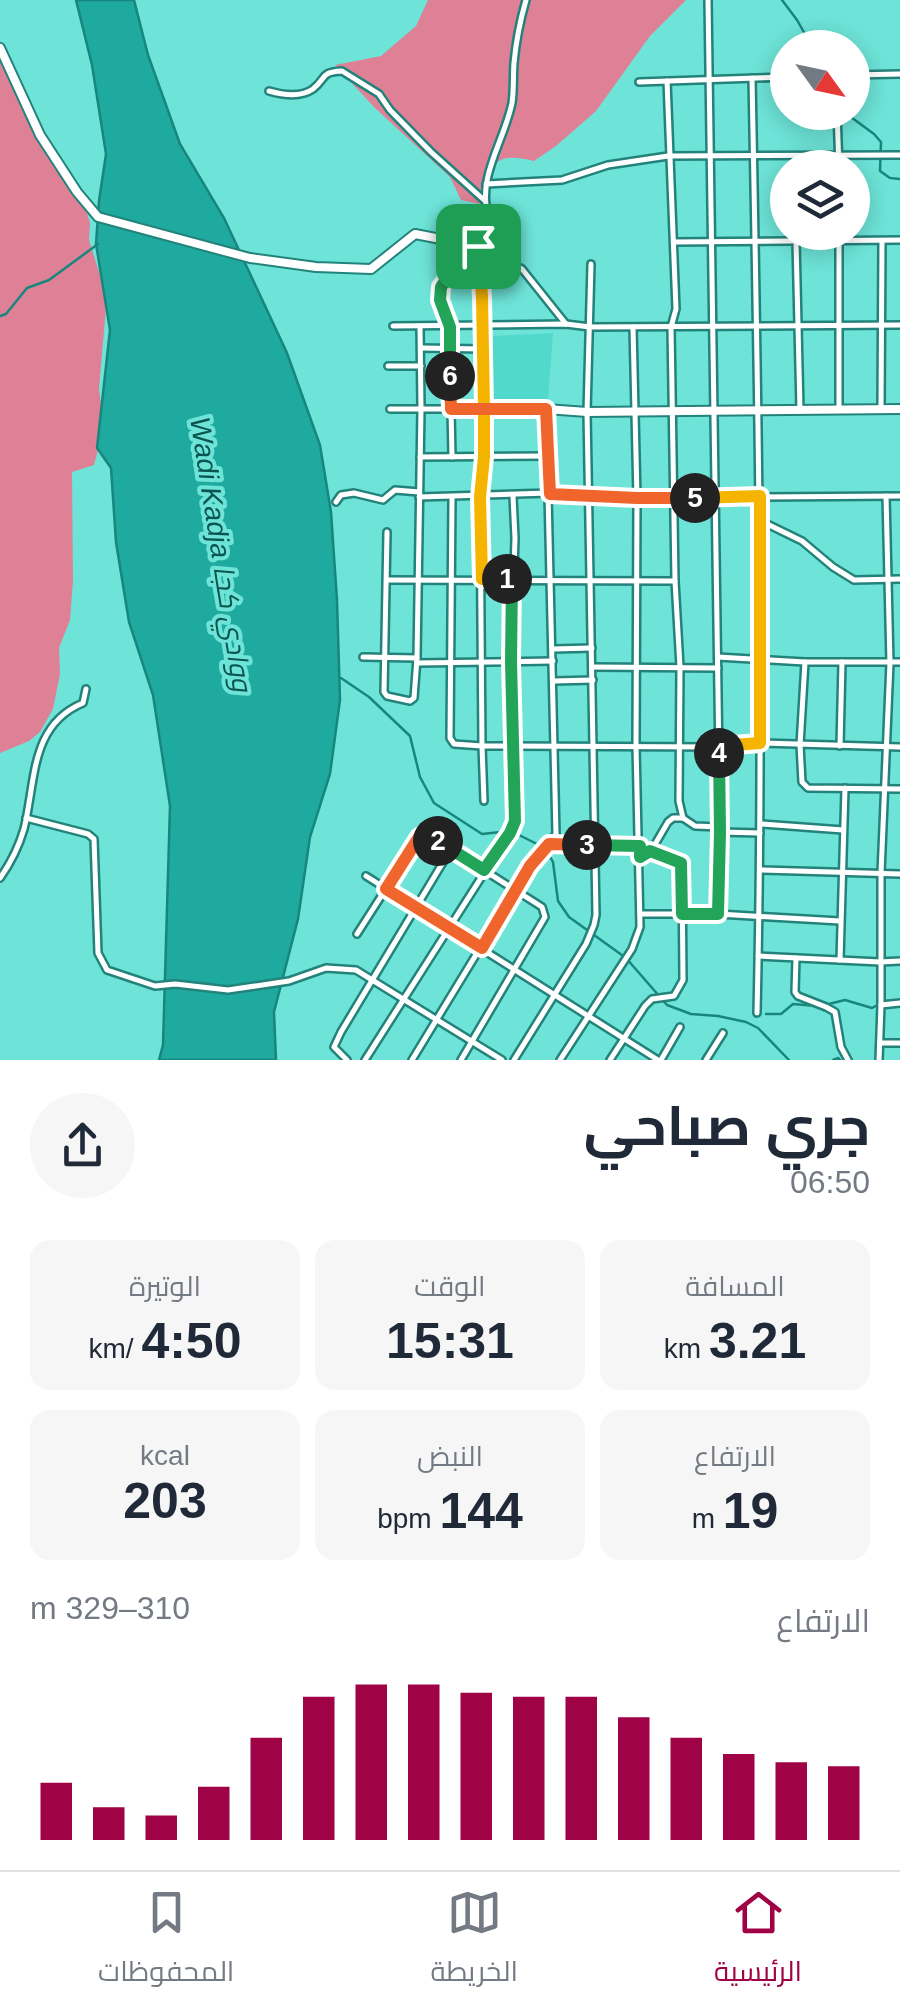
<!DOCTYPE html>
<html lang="ar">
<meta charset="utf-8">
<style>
body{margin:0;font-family:Helvetica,Cairo,sans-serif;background:#f6f6f7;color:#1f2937;direction:rtl;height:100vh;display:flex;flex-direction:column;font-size:38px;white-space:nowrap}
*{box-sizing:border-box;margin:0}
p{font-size:32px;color:#747a83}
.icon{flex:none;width:55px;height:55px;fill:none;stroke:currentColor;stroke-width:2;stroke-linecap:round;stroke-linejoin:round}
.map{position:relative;height:1060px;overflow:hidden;direction:ltr}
.panel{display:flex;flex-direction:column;background:#fff;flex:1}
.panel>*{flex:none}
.needle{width:65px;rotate:123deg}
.buttons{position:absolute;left:770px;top:30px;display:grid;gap:20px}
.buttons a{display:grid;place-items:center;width:100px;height:100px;border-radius:50%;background:#fff;box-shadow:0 5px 25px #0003;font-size:50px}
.pin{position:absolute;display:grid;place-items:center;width:85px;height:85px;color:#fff;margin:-42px;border-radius:20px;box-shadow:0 5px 15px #0006}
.km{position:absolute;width:50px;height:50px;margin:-25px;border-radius:50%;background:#222;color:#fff;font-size:28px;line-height:50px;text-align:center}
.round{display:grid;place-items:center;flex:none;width:105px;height:105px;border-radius:52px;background:#f6f6f7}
.head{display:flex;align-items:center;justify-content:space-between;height:170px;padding:0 30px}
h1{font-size:55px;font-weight:700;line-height:75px}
.stats{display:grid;grid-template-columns:repeat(3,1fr);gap:15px;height:170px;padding:10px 30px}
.stats div{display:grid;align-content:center;border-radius:20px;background:#f6f6f7;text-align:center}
.stats b{font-size:50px;font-weight:700}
.stats small{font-size:28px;font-weight:400}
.stats p{font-size:28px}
.chart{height:280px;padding:20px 30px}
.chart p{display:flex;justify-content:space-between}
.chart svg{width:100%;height:180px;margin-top:10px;stroke:#9f0346;stroke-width:6}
.tabs{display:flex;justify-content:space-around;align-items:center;height:140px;border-top:2px solid #e0e1e3;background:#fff;font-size:28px;color:#747a83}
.tabs a{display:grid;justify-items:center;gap:5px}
.tabs .active{color:#9f0346}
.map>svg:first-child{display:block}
.built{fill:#52d9cc}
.green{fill:#de8196}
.water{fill:#1eaa9f;stroke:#18867d;stroke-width:2.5}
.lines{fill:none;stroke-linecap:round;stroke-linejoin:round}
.stream{stroke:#18867d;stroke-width:2.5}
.street-casing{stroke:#23837b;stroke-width:10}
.secondary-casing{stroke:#23837b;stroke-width:12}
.street{stroke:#fff;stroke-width:5}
.secondary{stroke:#fff;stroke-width:8}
.split-1-casing{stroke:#fff;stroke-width:20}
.split-2-casing{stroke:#fff;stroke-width:20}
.split-3-casing{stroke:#fff;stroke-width:20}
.split-4-casing{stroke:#fff;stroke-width:20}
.split-5-casing{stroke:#fff;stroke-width:20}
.split-6-casing{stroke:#fff;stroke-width:20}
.split-7-casing{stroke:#fff;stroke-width:20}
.split-1{stroke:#f5b400;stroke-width:12}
.split-2{stroke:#22a559;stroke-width:12}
.split-3{stroke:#f0652b;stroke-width:12}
.split-4{stroke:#22a559;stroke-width:12}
.split-5{stroke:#f5b400;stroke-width:12}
.split-6{stroke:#f0652b;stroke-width:12}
.split-7{stroke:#22a559;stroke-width:12}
.labels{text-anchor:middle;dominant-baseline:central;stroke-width:8;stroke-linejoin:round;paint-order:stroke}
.water-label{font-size:28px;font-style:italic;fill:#0a554f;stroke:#6ee4d8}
</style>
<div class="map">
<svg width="900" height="1060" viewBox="0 0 900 1060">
<rect width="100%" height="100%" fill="#6ee4d8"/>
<polygon class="built" points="553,333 548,401 488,401 490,336"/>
<g class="green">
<path d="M428,0H686L650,36L596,111L556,146L534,161C489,150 493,168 479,204L461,200L450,177L375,108L335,65L381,56L416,26Z"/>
<polygon points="0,48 40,135 83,200 90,223 89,240 103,285 106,308 99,389 104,427 94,465 72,472 73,581 70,620 59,648 60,674 53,709 40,732 29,741 0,753"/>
</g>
<polygon class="water" points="76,0 134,0 148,55 180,144 224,218 287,353 320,445 331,512 337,600 340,700 330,774 310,837 298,919 274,1012 276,1060 159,1060 163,1045 170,806 153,695 129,622 116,542 111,468 97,448 110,330 96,244 99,201 106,154 92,65"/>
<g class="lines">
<g class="stream">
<polyline points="782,0 797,20 813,48"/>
<polyline points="844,112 874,134 881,142 880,171 890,178 900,179"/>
<polyline points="0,316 6,314 27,288 49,280 98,244"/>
<polyline points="341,678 369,697 410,736 420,777 434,803 482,834 511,831 545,848 553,862 558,901 569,917 626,958 667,1005 691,1014 718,1016 746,1022 758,1028 789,1060"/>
<polyline points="825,1005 845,1000 872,1008 881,1003 900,1000"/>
<polyline points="766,1014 781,1014 793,1004 817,1006"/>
<polyline points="833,1060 838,1058 840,1060"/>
</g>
<g class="street-casing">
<g id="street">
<polyline points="708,0 720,832 718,914"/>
<polyline points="852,75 900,74"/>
<path d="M752,78C758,390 764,702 757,1013"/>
<polyline points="667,81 676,309 671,327 675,581 680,667 679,801 683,818"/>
<polyline points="639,82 788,77"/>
<path d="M269,91C283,95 300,98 313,89C327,78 320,72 342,71L379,94L390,110L431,152L484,200"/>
<polyline points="837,112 839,168"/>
<polyline points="486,184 562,180 608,165 668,156 900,155"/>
<polyline points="796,241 800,410"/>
<polyline points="674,242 900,240"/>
<polyline points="477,246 522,269 566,324"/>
<polyline points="393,326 566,324 590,327 900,325"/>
<polyline points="421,348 483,349"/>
<polyline points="388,366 421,366"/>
<polyline points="390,409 451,409 452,457"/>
<polyline points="839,409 839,232"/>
<polyline points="881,409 882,242"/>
<polyline points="420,457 549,456"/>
<polyline points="419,497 550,493 637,498 900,496"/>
<polyline points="452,497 450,738 454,744 482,746 719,747 760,743 900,747"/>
<polyline points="336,502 341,495 354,493 383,500 395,490 419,492"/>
<polyline points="759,520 802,541 833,567 854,580 900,579"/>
<polyline points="387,532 384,692 387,696 410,701 414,698 417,658 421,409 420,326"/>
<polyline points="388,580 675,581"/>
<polyline points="553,649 592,648"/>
<polyline points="363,657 417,658"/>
<polyline points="718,657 805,662 900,662"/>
<polyline points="805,662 800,745 802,782 808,788 900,789"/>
<polyline points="417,663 553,661"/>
<polyline points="593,667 718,668"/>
<polyline points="554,681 593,680"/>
<polyline points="840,746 842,662"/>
<path d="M484,801L482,746L480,497C485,448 484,399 483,350C482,308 482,267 473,226L488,217C477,176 504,142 512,103C514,90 513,76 514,63C516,41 520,21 526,0"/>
<polyline points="26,818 88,834 94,839 98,953 107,970 155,986 175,984 228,990 289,981 326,968 356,970 502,1060"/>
<polyline points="762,824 843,830"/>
<polyline points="720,832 760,833"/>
<polyline points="549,844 639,845"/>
<polyline points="640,857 654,846 668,822 673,818 683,818 695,826 720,827"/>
<polyline points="760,870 900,874"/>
<polyline points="366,876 658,1060"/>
<path d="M0,878C10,864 19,846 24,829C36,780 30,725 83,703L86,689"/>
<polyline points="640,914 718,914 840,921"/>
<polyline points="357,934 419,837 424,834 430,836 542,907 545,917 461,1060"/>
<polyline points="758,956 880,962 900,961"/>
<polyline points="796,958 795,992 798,996 826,1007 835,1012 841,1047 848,1060"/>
<polyline points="840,960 845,788"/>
<polyline points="881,1005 900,1003"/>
<polyline points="880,1043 900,1043"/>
<polyline points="347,1060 334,1047 341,1032 451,849"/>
<polyline points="365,1060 514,826 511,662 515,538 513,496"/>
<polyline points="412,1060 530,866 556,834 546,409"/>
<polyline points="514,1060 586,944 594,925 596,915 587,412 591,264"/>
<polyline points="560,1060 632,949 640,927 636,746 637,498 633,327"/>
<polyline points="610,1060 645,1006 652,999 674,996 683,980 682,868 677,860 650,851"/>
<polyline points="661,1060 680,1027"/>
<polyline points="706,1060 723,1033"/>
<polyline points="879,1060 881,1005 881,873 890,663 886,496"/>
</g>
</g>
<g class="secondary-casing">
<polyline id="secondary" points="0,48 40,135 77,192 98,217 250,258 316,267 371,269 415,234 477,246 470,261 452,277 446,279 441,287 440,300 450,327 451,409 546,409 587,412 900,409"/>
</g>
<use href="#street" class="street"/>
<use href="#secondary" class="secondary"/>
</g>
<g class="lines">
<g class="split-1-casing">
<polyline id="split-1" points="478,246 482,296 484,409 484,457 480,497 482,579 507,579"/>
</g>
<g class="split-2-casing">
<polyline id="split-2" points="438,841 484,870 510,833 515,821 511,662 512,579 507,579"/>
</g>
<g class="split-3-casing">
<polyline id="split-3" points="438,841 424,834 419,837 386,889 482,948 530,866 549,844 587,845"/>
</g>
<g class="split-4-casing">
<polyline id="split-4" points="587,845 640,846 640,857 650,851 681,863 682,914 718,914 720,832 719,753"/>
</g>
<g class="split-5-casing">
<polyline id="split-5" points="695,498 760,496 760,743 719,746 719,753"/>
</g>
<g class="split-6-casing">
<polyline id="split-6" points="450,376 451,409 546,409 550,494 637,498 695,498"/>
</g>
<g class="split-7-casing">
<polyline id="split-7" points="450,376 450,327 440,300 441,287 446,280 452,277 470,261 478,246"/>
</g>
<use href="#split-1" class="split-1"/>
<use href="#split-2" class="split-2"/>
<use href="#split-3" class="split-3"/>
<use href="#split-4" class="split-4"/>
<use href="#split-5" class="split-5"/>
<use href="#split-6" class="split-6"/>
<use href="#split-7" class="split-7"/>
</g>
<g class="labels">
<g class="water-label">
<text transform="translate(221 554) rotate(81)">Wadi Kadja ووادي كجا</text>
</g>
</g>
</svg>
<div class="buttons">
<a><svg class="needle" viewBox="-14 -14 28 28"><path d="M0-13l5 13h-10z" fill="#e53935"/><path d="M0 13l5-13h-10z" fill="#747a83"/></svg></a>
<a><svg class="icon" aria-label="layers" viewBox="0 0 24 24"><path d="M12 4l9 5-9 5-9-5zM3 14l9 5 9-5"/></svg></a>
</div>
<div class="pin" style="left:478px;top:246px;background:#1e9e55"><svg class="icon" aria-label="arrive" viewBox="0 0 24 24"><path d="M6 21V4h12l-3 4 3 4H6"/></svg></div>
<b class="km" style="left:507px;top:579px">1</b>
<b class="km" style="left:438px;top:841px">2</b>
<b class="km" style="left:587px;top:845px">3</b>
<b class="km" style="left:719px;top:753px">4</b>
<b class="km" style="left:695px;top:498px">5</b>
<b class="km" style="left:450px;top:376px">6</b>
</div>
<section class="panel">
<div class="head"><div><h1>جري صباحي</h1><p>06:50</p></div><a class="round"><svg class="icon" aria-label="share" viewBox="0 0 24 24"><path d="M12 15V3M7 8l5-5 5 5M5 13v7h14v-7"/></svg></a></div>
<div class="stats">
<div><p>المسافة</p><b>3.21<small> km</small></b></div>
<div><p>الوقت</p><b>15:31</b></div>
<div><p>الوتيرة</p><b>4:50<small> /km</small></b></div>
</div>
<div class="stats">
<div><p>الارتفاع</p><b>19<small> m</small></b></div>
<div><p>النبض</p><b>144<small> bpm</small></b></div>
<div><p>kcal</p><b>203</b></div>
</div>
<div class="chart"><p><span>الارتفاع</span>310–329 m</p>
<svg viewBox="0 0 160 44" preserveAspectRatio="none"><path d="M5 44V30M15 44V36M25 44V38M35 44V31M45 44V19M55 44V9M65 44V6M75 44V6M85 44V8M95 44V9M105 44V9M115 44V14M125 44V19M135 44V23M145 44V25M155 44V26"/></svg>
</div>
</section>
<nav class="tabs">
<a class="active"><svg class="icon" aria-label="home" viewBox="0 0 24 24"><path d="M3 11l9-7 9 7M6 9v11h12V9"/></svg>الرئيسية</a>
<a><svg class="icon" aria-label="map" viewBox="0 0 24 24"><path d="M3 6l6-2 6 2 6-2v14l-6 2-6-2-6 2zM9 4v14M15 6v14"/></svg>الخريطة</a>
<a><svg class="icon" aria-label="saved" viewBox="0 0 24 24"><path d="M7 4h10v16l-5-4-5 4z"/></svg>المحفوظات</a>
</nav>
